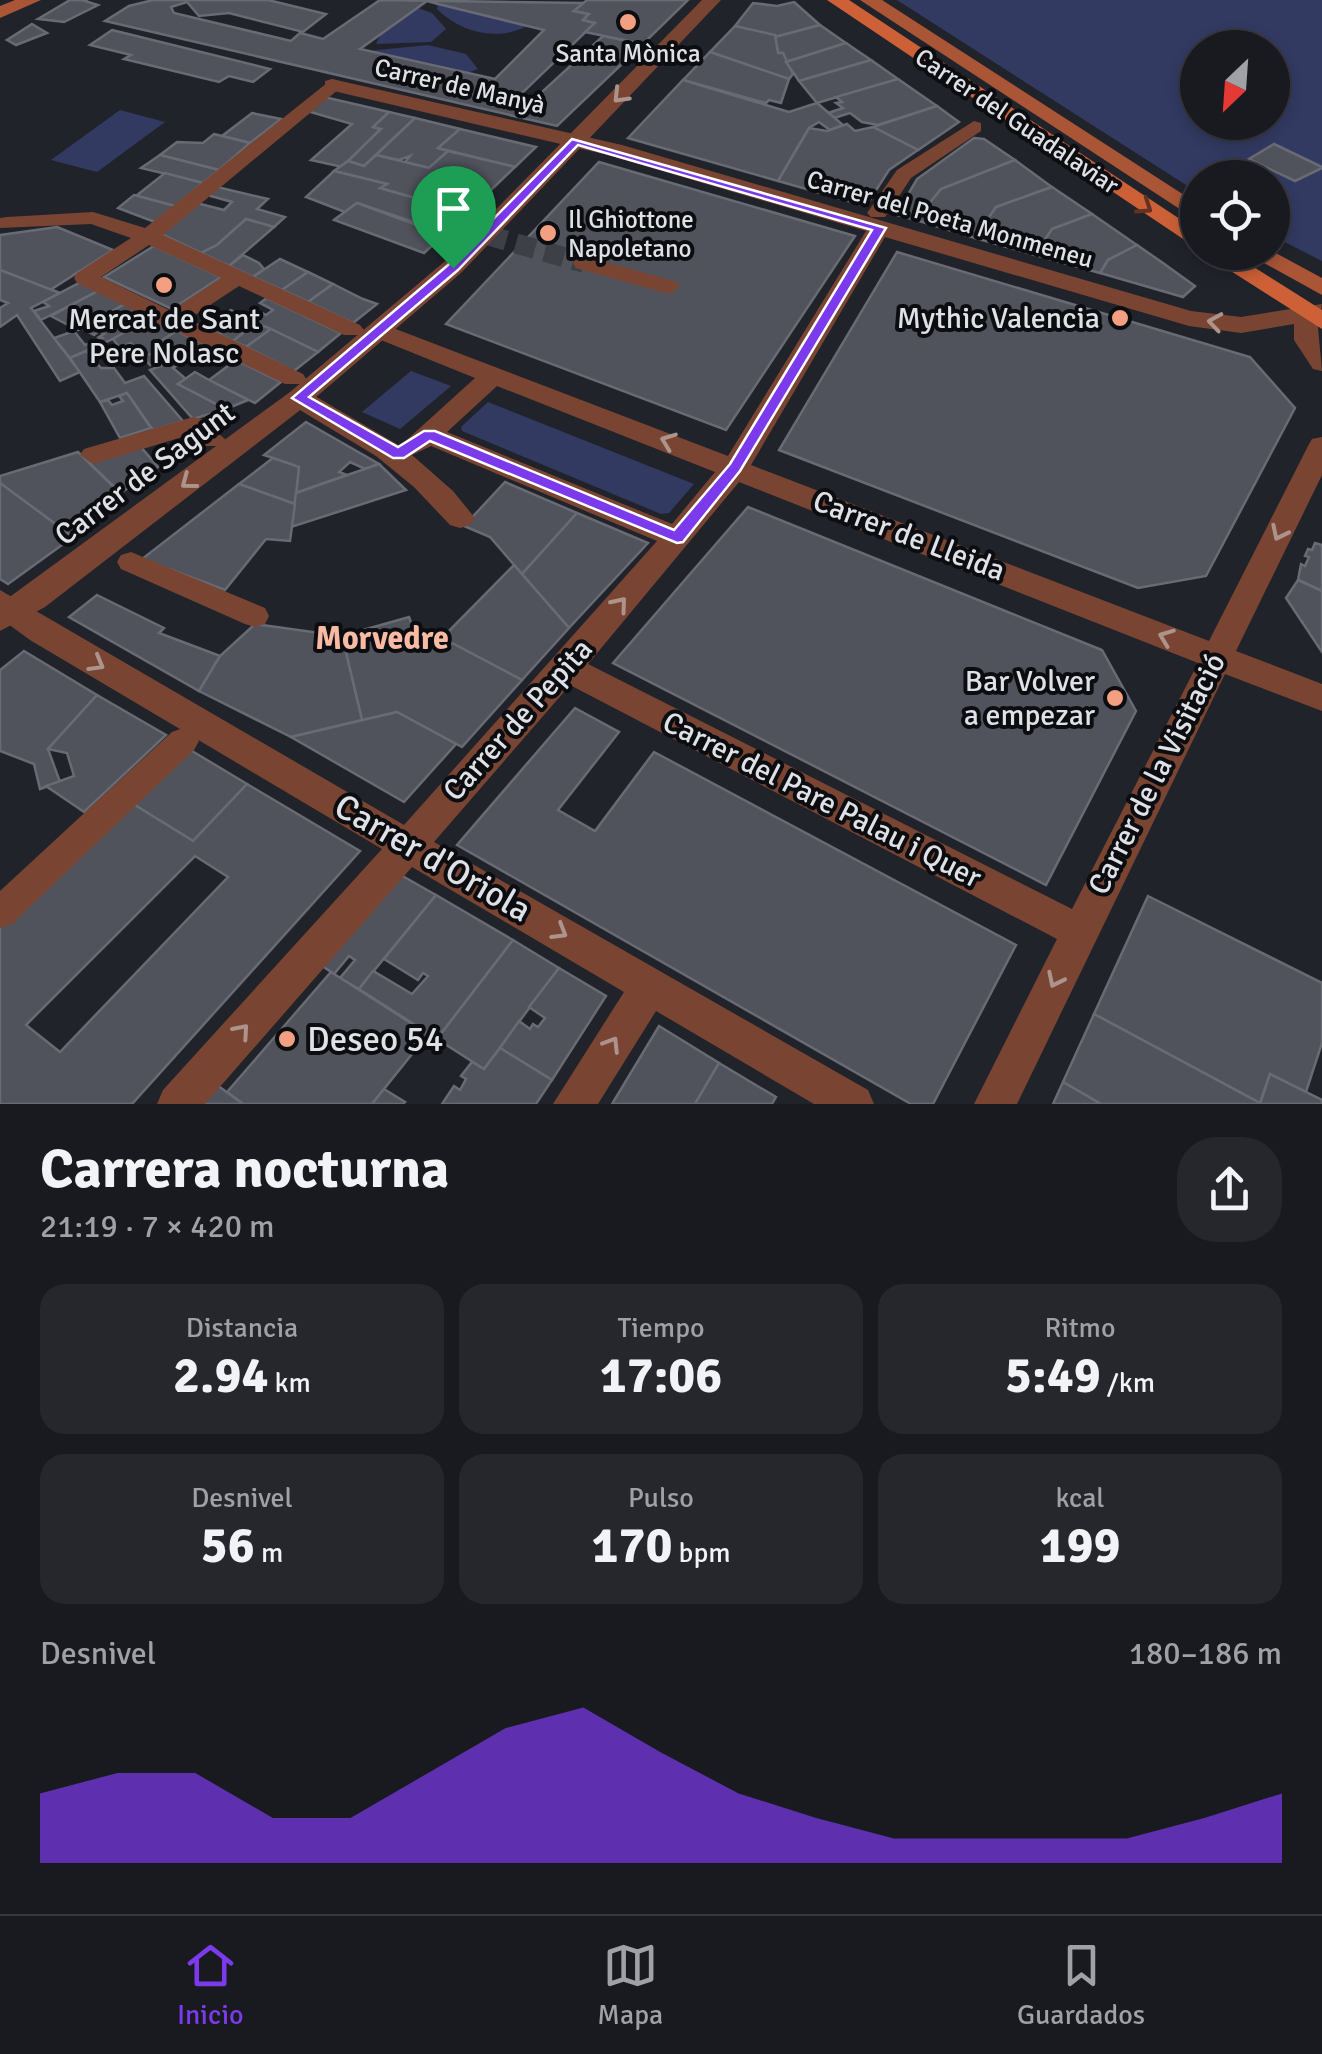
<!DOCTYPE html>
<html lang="es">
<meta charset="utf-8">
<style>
body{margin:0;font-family:Signika,sans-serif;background:#26272d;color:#f1f3f6;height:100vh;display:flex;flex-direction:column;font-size:38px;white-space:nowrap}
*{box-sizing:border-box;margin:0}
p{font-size:32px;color:#9fa1a5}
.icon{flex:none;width:55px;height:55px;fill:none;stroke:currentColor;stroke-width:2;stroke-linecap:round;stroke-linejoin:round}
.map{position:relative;height:1104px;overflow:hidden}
.drawer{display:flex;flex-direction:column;background:#191a20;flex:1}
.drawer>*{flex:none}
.needle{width:65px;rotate:205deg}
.tools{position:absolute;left:1180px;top:30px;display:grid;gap:20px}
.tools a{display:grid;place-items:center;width:110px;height:110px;border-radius:50%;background:#191a20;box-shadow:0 5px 15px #0003,0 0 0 2px #37383e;font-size:50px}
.pin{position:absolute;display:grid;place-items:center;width:85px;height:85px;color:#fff;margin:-102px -42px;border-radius:50% 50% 50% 0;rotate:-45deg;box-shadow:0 0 10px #0007}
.pin .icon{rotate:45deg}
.round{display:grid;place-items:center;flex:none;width:105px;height:105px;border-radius:40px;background:#26272d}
.headline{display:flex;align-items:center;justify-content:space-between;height:170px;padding:0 40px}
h1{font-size:55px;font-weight:800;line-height:75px}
.figures{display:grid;grid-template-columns:repeat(3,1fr);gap:15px;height:170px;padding:10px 40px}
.figures div{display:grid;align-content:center;border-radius:25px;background:#26272d;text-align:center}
.figures b{font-size:50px;font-weight:800}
.figures small{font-size:28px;font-weight:400}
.figures p{font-size:28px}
.chart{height:280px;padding:20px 40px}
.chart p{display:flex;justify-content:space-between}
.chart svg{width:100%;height:180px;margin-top:10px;fill:#7c3aed;opacity:.7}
.tabs{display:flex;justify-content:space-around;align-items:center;height:140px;border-top:2px solid #37383e;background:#191a20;font-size:28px;color:#9fa1a5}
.tabs a{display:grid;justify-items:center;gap:5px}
.tabs .selected{color:#7c3aed}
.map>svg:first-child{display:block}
.green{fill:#323a62;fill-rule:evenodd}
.building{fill:#50535c;stroke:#686a74;stroke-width:2.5;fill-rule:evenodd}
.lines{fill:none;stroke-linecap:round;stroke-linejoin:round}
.pedestrian-tunnel{stroke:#3e4047;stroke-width:20;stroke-dasharray:20 10;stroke-linecap:butt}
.pedestrian{fill:#794532;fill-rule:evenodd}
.minor{fill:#794532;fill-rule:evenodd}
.tertiary{fill:#794532;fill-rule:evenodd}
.secondary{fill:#a95536;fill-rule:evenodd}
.primary{fill:#cd6037;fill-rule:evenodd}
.oneway{stroke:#ac938c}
.oneway2{stroke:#633222}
.route{fill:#7c3aed;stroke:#fff;stroke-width:2.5;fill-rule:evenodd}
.poi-dot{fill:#f3a082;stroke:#0c0d10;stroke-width:4}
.labels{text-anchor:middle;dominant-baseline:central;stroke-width:8;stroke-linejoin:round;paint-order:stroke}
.far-poi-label{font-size:25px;fill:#e0e1e7;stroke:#0c0d10}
.far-street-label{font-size:25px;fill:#e0e1e7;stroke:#0c0d10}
.poi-label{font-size:30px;fill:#e0e1e7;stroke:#0c0d10;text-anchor:end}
.street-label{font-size:30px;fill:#e0e1e7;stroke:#0c0d10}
.neighbourhood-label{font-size:32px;font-weight:bold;fill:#f9baa3;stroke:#0c0d10}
.near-street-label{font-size:35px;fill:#e0e1e7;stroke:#0c0d10}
.near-poi-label{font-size:35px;fill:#e0e1e7;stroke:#0c0d10;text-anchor:start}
</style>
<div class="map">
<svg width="1322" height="1104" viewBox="0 0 1322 1104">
<rect width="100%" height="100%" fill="#21232b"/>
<g class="green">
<path d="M897,0H1322V261L1273,236L1272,178H1198L1197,192ZM1198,48H1272V122H1198Z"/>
<path d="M438,4L527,26C496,42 460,32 437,9Z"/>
<polygon points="418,8 432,13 446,29 431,42 376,44 380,35"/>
<polygon points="428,45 466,54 478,69 467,73 368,51"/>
<polygon points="120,110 165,122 97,172 51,160"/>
<polygon points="411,371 451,386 400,429 362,412"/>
<polygon points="488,402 694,484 669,513 661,514 462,431 461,427"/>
</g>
<g class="building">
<polygon points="88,0 85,1 98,5 64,22 38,19 70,0"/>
<path d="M153,0H268L326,14L303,32L229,13L199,16L187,2L171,7L174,13L291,41L300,33L323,39L380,0L584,3L574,11L589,14L583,20L595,23L522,93L530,103L603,36L643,44L557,126L105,21L129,6ZM427,1L438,4L544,30L495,79L360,49Z"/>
<polygon points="587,0 688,0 643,44 585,32 595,23 583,20 589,14 574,11"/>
<polygon points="794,2 820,25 775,37 735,26 753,3 777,6"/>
<polygon points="32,24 47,33 16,45 7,40"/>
<polygon points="820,25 846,43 786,62 783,53 778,53 775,37"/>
<polygon points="735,26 775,35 778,53 783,53 793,74 789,79 710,52"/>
<polygon points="112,30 270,69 253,82 229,76 219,82 124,59 131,55 90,45"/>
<polygon points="846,43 871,60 799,81 786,62"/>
<polygon points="710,52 789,79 781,103 769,100 766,103 683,80"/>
<polygon points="871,60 898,79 817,103 799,81"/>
<polygon points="898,79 937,106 878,125 862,122 850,113 834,118 828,113 843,108 836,103 842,102 836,97"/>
<polygon points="683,80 789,112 817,103 843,125 830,130 819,122 809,128 778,181 628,138"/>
<polygon points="324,97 389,112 373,127 381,129 342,167 311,160 352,124 307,111"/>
<polygon points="937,106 959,122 918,150 873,127"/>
<polygon points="389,112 415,118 364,166 348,161 381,129 373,127"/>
<polygon points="252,113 281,119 250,143 222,136"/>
<polygon points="415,118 460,129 438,148 448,151 429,168 405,162 410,156 399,160 376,155"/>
<polygon points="847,124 855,131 873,127 918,150 889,170 866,206 778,181 809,128 827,131"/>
<polygon points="460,129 536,147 515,167 438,148"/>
<polygon points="214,134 250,143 219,170 160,155 177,142 203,143"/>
<polygon points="974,138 984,139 1015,160 941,189 916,220 896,215 917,179"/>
<polygon points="1274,144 1322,167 1322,168 1295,181 1249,159"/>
<polygon points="448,151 515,167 467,213 380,188 387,184 334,171 348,161 364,166 376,155 429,168"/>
<polygon points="160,155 219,170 203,183 141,168"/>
<polygon points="1015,160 1052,187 996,207 975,238 916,220 941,189"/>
<polygon points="599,162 855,236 726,430 446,324"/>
<polygon points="334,171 387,184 380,188 467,213 446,233 357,203 345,212 306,197"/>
<polygon points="165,173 203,183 175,206 136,196"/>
<polygon points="217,187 268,199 257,209 285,217 274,227 246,219 217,245 201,253 161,234 197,203 224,210 232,202 207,195"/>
<polygon points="1052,187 1092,214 1052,229 1035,255 975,238 996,207"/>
<polygon points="134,195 175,206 155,222 118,208"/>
<polygon points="357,203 422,227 446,233 424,253 334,220"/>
<polygon points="1092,214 1137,245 1108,260 1100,273 1035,255 1052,229"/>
<polygon points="246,219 274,227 229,266 201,253 217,245"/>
<polygon points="57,227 113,250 50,290 0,270 0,235"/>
<polygon points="1137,245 1163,263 1195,286 1183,297 1100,273 1108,260"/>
<polygon points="154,246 221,277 172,309 104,277"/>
<polygon points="897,252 1250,357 1295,408 1206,576 1138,588 779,450"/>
<polygon points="243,255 259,263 264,269 253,277 229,266"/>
<polygon points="280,259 308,272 282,290 253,277"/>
<polygon points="0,270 60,293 31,308 80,372 60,381 17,315 0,327 0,308 8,303 0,300"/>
<polygon points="308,272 333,284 308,302 282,290"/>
<polygon points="81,282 98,291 41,320 34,311 49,306 43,302"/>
<polygon points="333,284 363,299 377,304 353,323 308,302"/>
<polygon points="98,291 125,304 78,330 51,316"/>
<polygon points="267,298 341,333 318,352 243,316 253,308 266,315 273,310 260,303"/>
<polygon points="125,304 150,317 113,339 70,358 54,338 74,331 85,345 102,338 99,337 104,334 99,331 94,335 82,328"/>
<polygon points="231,310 243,316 219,334 205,327"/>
<polygon points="243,316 256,323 233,341 219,334"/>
<polygon points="150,317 177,331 154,345 159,351 143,357 131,343 120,348 113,339"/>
<polygon points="256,323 271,329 246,347 233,341"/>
<polygon points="271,329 318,352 294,371 246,347"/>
<polygon points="177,331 208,346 180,364 166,357 154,345"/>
<polygon points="86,351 101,368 114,368 125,383 144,376 183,421 153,430 127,393 100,402 70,358"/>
<polygon points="159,351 180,364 173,368 186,379 178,384 226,409 193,419 150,370 163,365 159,361 150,365 143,357"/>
<polygon points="236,360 281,382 255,403 209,380"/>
<polygon points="195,372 209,380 248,400 226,409 178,384"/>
<polygon points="127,393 151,428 120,438 100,402 108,400 112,405 123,401 119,396"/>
<polygon points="306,422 379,464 365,469 350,462 339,472 347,475 296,493 299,467 264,455"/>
<polygon points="141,447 158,467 121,493 89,463"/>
<polygon points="78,452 125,498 73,537 0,483 0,476"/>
<polygon points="273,458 299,467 295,504 239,484"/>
<polygon points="379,464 406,490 291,527 296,493"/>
<polygon points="505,482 577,513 522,574 490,537 464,526"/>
<polygon points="0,483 73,537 8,584 0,579"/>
<polygon points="239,484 295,504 290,541 266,539 225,590 142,559"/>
<polygon points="748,507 1102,650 1136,711 1046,885 613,663"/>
<polygon points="577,513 648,543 569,628 522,574"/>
<polygon points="1315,543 1322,545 1322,591 1298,580 1301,564 1305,566 1309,557 1305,556 1308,549 1312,550"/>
<polygon points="514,565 569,628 522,680 442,638"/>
<polygon points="1298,580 1322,591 1322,652 1286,598"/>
<polygon points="97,595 164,628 159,633 220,656 199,691 69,617"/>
<polygon points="409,617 420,647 450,642 522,680 462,747 397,712 362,720 342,636"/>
<polygon points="255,624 342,636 362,720 291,737 199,691 220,656"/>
<polygon points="24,651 97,695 48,749 60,782 40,789 34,764 0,751 0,670"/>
<polygon points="97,695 166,735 84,812 46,786 74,776 67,753 48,749"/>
<polygon points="575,708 619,732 558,810 595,831 654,752 1016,945 933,1104 911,1104 457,845"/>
<polygon points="397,712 456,744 404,802 291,737"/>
<polygon points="187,748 247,784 193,841 130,802"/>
<path d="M247,784L360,851L132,1104H0V925L130,802L193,841ZM195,856L228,877L60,1052L26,1025Z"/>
<polygon points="399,874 436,895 359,989 340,978 355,960 349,956 334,974 321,965"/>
<polygon points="436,895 513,940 437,1039 359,989 373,971 412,994 428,976 423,973 418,980 384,959"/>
<polygon points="1148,896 1322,983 1322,1043 1306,1092 1270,1074 1260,1103 1094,1014"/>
<polygon points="513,940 559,968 484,1069 437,1039"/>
<polygon points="559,968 606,996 552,1080 500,1048 519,1021 530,1029 533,1024 538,1027 545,1018 529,1007"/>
<polygon points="331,972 428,1034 372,1104 243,1104 227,1092"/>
<polygon points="1094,1014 1260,1103 1260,1104 1101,1104 1063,1082"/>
<polygon points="659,1026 719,1063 695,1104 612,1104"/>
<polygon points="500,1048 552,1080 536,1104 442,1104 454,1086 460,1090 466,1079 461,1076 472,1062 484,1069"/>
<polygon points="719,1063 776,1097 772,1104 695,1104"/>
<polygon points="1270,1074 1322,1100 1322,1104 1260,1104"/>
<polygon points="1063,1082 1101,1104 1053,1104"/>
<polygon points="217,1085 243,1104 200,1104"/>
<polygon points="384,1089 405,1102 403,1104 372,1104"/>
</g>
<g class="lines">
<polyline class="pedestrian-tunnel" points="487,235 584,263"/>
<g class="pedestrian">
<path d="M332,79L339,81V89L163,235L360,325L364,330L360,335H344L239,286L189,319L303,374L306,379L303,384H285L77,283L74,278L77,273L131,238L91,224L0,228V218L7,217L93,212L145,228ZM149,245L221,278L171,311L101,277Z"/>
<polygon points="974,121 981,123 981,131 911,178 885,217 871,217 867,213 897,170"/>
<polygon points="584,256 677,282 680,287 669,294 576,268 573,263 576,258"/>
<polygon points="193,417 202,419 226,440 222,446 204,446 189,435 93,464 80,455 84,449"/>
<polygon points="131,552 265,608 269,616 265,624 255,627 245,624 121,569 117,562 121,555"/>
<polygon points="183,728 194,732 199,741 194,750 12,924 0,928 0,891 172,732"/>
</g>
<path class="minor" d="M332,79L622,145L1191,311L1241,317L1322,304L1318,328L1322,371L1313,369L1294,340V324L1241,333L1189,326L885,237L751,465L1209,641L1308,446L1312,439L1322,437V475L1236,651L1322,684V711L1225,674L1017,1104H974L1057,939L570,685L434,842L868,1090L874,1104H814L656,1011L598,1104H553L624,992L412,867L205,1104H157L163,1090L382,849L30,640L0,618V590L404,825L657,541L431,446L412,455L453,491L475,518L470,525L460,528L450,525L414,487L376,456L290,404L286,398L290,392H308L400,446L475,378L371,336L367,331L371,326L380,323L728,456L866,231L608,155L325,89V81ZM497,386L715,472L672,524L447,432ZM739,482L1198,663L1072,909L588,664Z"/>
<polygon class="tertiary" points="702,0 721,0 462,272 308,404 45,607 0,631 0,604 290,392 444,262"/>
<g class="secondary">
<polygon points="15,0 41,0 0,18 0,6"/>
<polygon points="860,0 882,0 1198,204 1198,221"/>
<polygon points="1272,251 1322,278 1322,295 1244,252"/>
</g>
<g class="primary">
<polygon points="827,0 849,0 1198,231 1198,249"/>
<polygon points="1201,252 1230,252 1322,310 1322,329"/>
</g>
</g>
<defs><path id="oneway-chevron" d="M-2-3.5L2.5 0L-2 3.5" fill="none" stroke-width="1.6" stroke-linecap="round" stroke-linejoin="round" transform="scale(2.5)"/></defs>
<g class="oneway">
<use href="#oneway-chevron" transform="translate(620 96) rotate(134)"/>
<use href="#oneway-chevron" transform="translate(1215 322) rotate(-171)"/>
<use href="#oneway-chevron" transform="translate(668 441) rotate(-159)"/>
<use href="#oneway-chevron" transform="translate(188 482) rotate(143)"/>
<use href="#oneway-chevron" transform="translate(1279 533) rotate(116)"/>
<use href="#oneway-chevron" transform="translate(620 604) rotate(-50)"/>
<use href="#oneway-chevron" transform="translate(1166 637) rotate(-159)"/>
<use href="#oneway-chevron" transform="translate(97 664) rotate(30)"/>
<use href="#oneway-chevron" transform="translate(560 932) rotate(31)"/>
<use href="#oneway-chevron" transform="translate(1055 980) rotate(116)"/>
<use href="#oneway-chevron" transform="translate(242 1031) rotate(-49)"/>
<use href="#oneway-chevron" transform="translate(612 1044) rotate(-58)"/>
</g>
<use class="oneway2" href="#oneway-chevron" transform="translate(1145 207) rotate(34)"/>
<path class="route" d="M572,139L886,228L740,471L683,542L677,543L430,441L404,458H393L292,398L448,265ZM578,145L872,230L730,464L674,530L435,431H424L398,447L309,397L458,270Z"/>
<g class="poi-dot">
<circle cx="628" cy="22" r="10"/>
<circle cx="548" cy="233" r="10"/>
<circle cx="164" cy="285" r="10"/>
<circle cx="1120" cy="318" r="10"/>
<circle cx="1115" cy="698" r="10"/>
<circle cx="287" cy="1039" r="10"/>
</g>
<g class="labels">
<g class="far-poi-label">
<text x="628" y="53">Santa Mònica</text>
<text x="568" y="219" text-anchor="start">Il Ghiottone<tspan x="568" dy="29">Napoletano</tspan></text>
</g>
<g class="far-street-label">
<text transform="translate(460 86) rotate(13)">Carrer de Manyà</text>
<text transform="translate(1017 121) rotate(34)">Carrer del Guadalaviar</text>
<text transform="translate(950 219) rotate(16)">Carrer del Poeta Monmeneu</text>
</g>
<g class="poi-label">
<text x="1100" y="318">Mythic Valencia</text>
<text x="164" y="319" text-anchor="middle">Mercat de Sant<tspan x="164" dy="34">Pere Nolasc</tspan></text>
<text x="1095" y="681">Bar Volver<tspan x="1095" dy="34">a empezar</tspan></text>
</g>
<g class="street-label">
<text transform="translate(145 474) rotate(-37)">Carrer de Sagunt</text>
<text transform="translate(909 536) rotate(21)">Carrer de Lleida</text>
<text transform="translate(518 720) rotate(-48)">Carrer de Pepita</text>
<text transform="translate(1157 774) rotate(-63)">Carrer de la Visitació</text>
<text transform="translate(822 800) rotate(27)">Carrer del Pare Palau i Quer</text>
</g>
<g class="neighbourhood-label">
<text x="382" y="638">Morvedre</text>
</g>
<g class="near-street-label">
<text transform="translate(433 858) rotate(30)">Carrer d'Oriola</text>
</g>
<g class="near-poi-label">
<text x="307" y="1039">Deseo 54</text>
</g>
</g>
</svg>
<div class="tools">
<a><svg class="needle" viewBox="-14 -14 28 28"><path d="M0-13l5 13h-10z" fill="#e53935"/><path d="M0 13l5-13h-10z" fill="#9fa1a5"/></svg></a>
<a><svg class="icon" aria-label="locate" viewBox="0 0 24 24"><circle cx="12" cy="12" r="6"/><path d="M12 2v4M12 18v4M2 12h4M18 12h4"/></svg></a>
</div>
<div class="pin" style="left:453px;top:268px;background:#1e9e55"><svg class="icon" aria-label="arrive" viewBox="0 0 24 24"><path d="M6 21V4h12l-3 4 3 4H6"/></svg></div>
</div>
<section class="drawer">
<div class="headline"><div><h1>Carrera nocturna</h1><p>21:19 · 7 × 420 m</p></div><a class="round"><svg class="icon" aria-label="share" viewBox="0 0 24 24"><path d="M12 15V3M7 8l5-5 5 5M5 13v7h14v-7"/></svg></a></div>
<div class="figures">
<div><p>Distancia</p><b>2.94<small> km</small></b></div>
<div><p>Tiempo</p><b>17:06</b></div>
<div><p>Ritmo</p><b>5:49<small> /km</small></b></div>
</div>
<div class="figures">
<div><p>Desnivel</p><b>56<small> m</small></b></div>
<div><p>Pulso</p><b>170<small> bpm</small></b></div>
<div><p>kcal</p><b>199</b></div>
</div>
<div class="chart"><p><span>Desnivel</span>180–186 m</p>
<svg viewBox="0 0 160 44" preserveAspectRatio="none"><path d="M0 44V27L10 22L20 22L30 33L40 33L50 22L60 11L70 6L80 17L90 27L100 33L110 38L120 38L130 38L140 38L150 33L160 27V44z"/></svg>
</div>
</section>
<nav class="tabs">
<a class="selected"><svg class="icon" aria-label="home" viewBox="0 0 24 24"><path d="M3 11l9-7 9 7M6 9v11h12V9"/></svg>Inicio</a>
<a><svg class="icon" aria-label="map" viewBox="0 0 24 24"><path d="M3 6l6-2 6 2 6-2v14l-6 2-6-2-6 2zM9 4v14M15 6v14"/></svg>Mapa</a>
<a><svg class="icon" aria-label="saved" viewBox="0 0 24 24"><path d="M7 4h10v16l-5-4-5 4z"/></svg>Guardados</a>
</nav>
